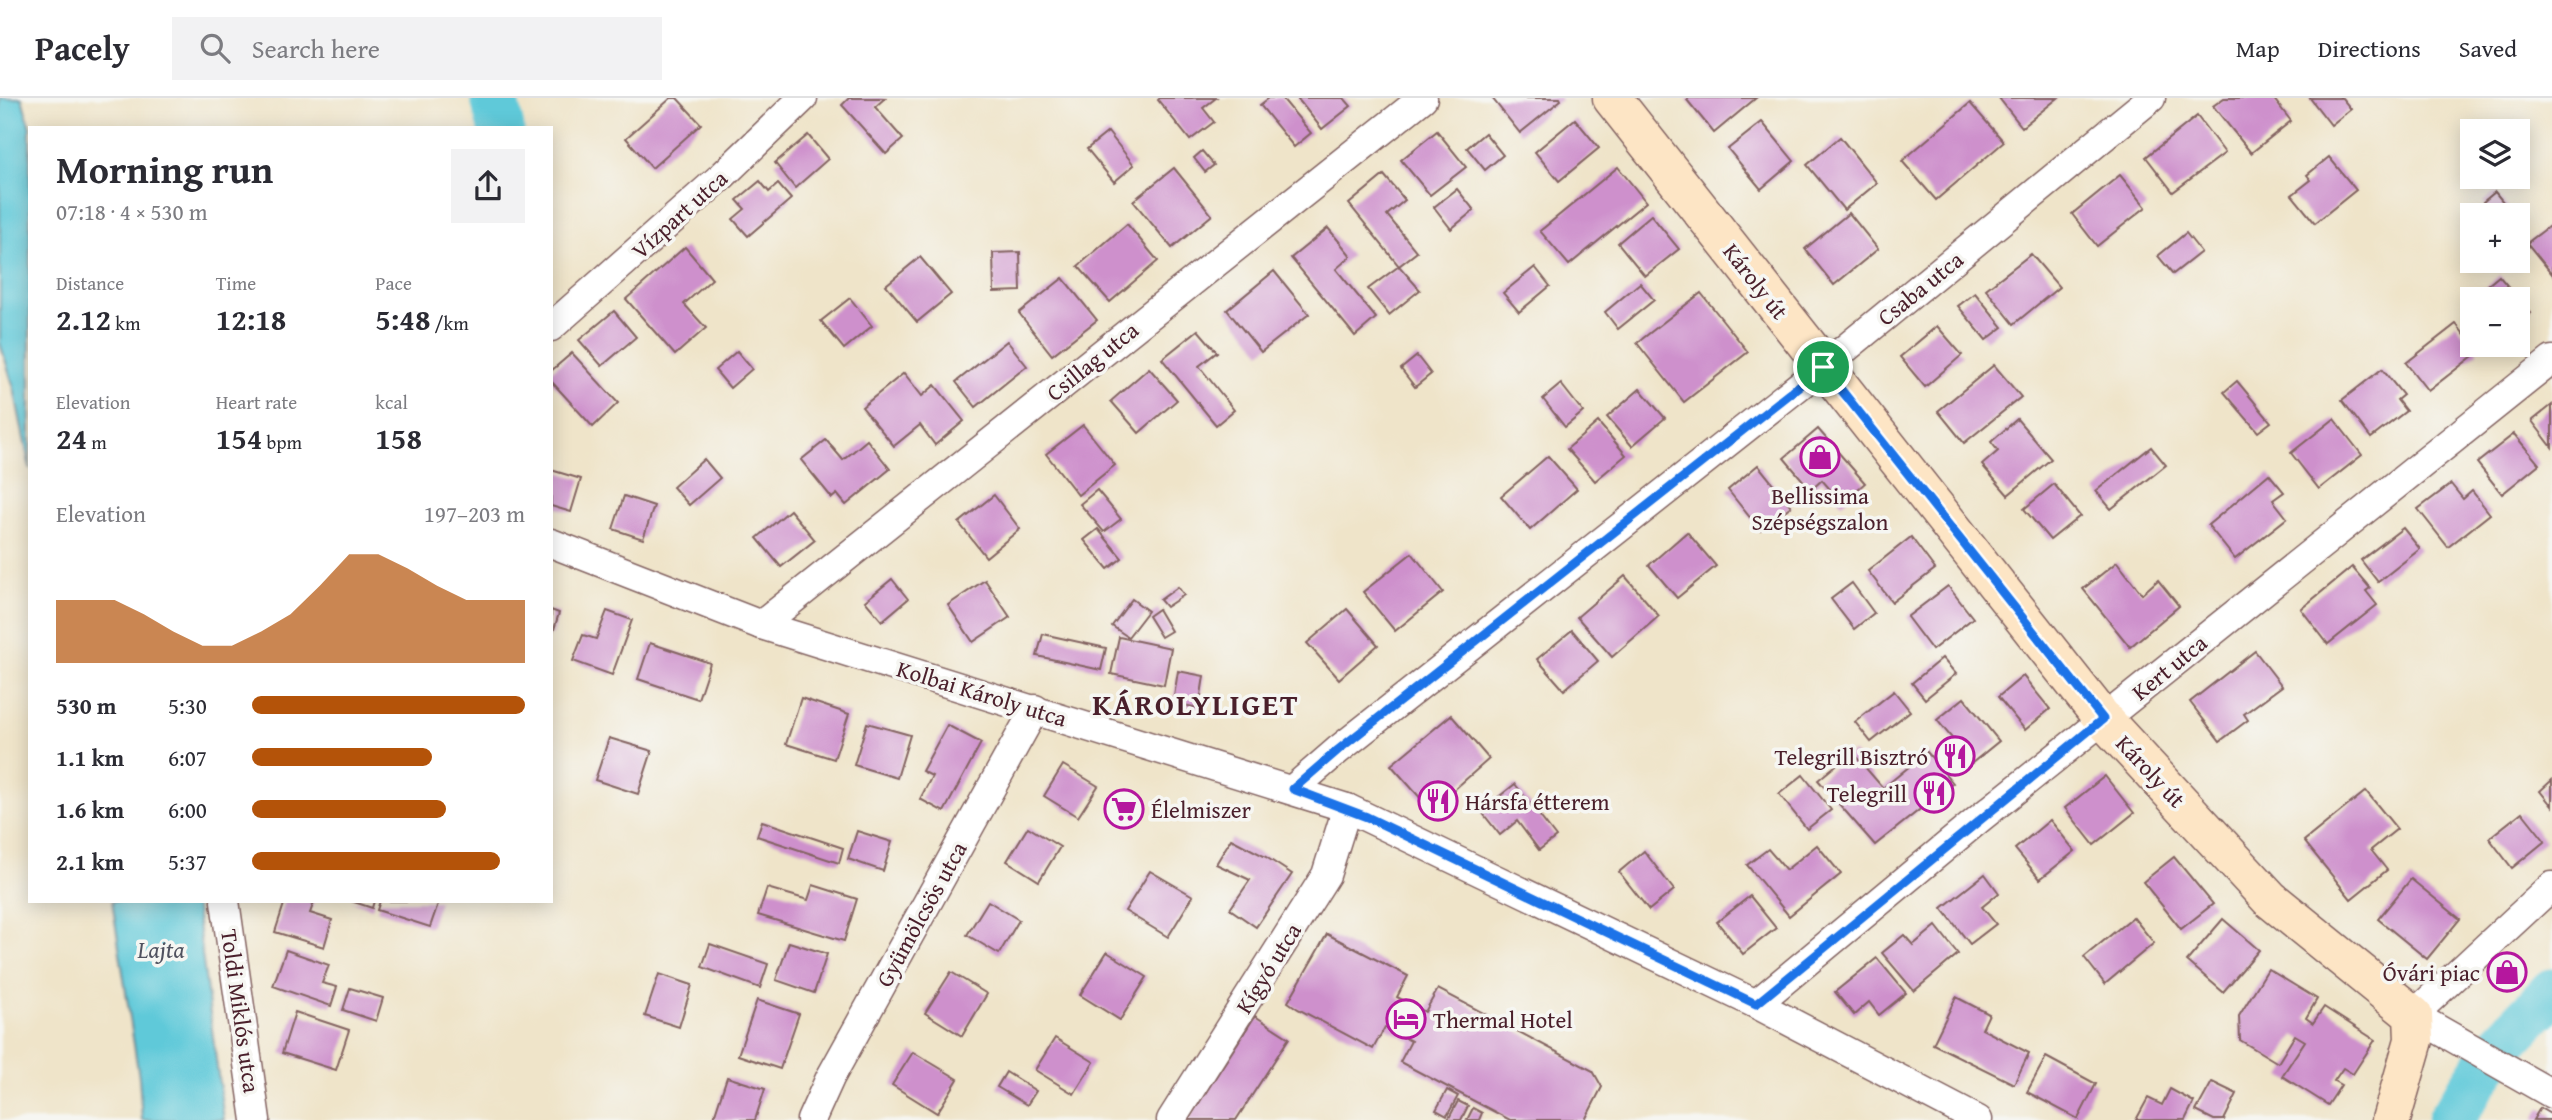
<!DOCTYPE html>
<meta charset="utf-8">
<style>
body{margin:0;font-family:"Gentium Book Plus",serif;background:#f2f2f3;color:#2b2b33;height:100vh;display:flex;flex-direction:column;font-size:26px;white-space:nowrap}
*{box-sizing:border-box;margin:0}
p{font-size:23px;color:#7c7c81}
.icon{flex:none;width:38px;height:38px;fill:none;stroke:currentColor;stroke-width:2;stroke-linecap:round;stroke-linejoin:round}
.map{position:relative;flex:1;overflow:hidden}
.details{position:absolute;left:28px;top:28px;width:525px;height:777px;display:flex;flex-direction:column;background:#fff;border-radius:0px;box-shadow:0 4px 18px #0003}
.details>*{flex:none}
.tools{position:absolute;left:2460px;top:21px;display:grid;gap:14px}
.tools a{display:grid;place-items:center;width:70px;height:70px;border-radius:0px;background:#fff;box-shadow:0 4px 18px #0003;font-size:35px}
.pin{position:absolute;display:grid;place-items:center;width:60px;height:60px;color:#fff;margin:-30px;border:4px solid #fff;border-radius:50%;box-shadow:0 2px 7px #0007}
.round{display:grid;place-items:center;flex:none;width:74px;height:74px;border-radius:0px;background:#f2f2f3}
.summary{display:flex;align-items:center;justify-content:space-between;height:119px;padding:0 28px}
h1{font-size:38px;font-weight:700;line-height:52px}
.metrics{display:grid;grid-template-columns:repeat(3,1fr);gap:10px;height:119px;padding:7px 28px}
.metrics div{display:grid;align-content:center}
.metrics b{font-size:30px;font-weight:700}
.metrics small{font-size:19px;font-weight:400}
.metrics p{font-size:19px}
.chart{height:196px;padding:14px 28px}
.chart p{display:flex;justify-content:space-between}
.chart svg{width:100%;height:126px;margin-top:7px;fill:#b45309;opacity:.7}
ul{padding:0 28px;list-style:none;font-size:23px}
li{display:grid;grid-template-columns:112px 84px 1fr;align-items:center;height:52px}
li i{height:18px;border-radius:9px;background:#b45309}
header{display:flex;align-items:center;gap:42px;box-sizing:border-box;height:98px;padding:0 35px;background:#fff;border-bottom:2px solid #e1e1e2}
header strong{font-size:33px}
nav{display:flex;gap:38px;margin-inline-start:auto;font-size:24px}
.search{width:490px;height:63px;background:#f2f2f3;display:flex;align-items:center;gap:18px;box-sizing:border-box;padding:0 24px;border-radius:0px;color:#7c7c81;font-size:26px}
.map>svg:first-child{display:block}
.water{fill:#5ec9d9;stroke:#547482;stroke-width:2}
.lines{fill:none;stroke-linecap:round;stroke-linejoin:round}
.river{stroke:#5ec9d9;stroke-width:47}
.building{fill:#ce90cc}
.street-casing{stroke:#846462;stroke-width:31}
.secondary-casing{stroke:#846462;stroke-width:41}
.street{stroke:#fff;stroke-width:28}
.secondary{stroke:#fde5c5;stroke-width:38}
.route-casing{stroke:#fff;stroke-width:14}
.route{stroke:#1a73e8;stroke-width:9}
.labels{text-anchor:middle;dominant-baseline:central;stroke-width:7;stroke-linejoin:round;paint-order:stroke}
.street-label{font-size:23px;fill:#4a1f2b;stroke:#f6f6f2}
.poi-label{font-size:23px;fill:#4a1f2b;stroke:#f6f6f2;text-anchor:end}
.water-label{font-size:24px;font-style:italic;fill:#50525f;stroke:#f6f6f2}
.district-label{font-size:30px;font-weight:bold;letter-spacing:2px;fill:#4a1f2b;stroke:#f6f6f2}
</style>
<header>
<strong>Pacely</strong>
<div class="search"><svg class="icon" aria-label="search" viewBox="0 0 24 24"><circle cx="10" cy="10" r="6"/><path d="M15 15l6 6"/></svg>Search here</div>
<nav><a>Map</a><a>Directions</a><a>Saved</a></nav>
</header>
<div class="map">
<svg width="2552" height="1022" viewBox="0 0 2552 1022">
<rect width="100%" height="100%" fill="#f6f6f2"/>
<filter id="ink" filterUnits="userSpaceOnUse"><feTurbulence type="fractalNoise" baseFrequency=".0143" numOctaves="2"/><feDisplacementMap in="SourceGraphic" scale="14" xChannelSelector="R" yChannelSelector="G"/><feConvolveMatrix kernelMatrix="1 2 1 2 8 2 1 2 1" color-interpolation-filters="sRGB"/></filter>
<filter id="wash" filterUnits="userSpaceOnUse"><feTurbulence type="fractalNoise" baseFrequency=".00686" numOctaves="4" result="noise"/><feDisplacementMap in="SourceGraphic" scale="28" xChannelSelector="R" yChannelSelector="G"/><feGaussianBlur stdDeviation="1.57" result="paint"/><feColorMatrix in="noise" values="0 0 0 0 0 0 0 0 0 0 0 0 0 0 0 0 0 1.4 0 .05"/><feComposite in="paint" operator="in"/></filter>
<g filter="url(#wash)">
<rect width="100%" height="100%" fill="#efe4c9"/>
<g class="water">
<polygon points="0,0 22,0 30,30 30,371 14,290 0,245"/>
<polygon points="112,803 195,803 224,1022 142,1022 139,979"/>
</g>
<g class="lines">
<g class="river">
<polyline points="494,0 501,30"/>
<polyline points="2450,1022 2498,950 2552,894"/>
</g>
</g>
<g id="blocks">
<g class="building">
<polygon points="671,0 677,0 701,26 652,70 626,40"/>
<polygon points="849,0 885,0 875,9 903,41 886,56 842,7"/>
<polygon points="1160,0 1216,0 1203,10 1214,24 1190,42 1158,2"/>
<polygon points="1269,0 1282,0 1311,35 1294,49 1260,7"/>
<polygon points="1297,0 1344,0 1351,8 1322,31"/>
<polygon points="1492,0 1560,0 1561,2 1520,35"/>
<polygon points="1689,0 1756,0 1714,35 1687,2"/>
<polygon points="1999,0 2058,0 2022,29"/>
<polygon points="2224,0 2273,0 2291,23 2251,55 2213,8"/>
<polygon points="2310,0 2342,0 2351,11 2331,27"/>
<polygon points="1970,5 2004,44 1936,102 1902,63"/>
<polygon points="2197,18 2225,55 2173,94 2146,59"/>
<polygon points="1575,21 1599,50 1559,83 1535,54"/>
<polygon points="1762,24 1794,63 1761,91 1728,51"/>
<polygon points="1437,33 1466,69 1430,97 1401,62"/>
<polygon points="1108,34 1134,67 1114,84 1087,51"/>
<polygon points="1485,35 1503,57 1485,72 1467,50"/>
<polygon points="808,37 828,61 795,90 775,65"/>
<polygon points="1840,39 1877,85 1844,112 1807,67"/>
<polygon points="1202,53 1214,67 1205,74 1194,60"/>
<polygon points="2329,59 2356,92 2315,125 2292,97 2311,82 2307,77"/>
<polygon points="1618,69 1646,104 1569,167 1540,133"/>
<polygon points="1174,70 1212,117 1172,150 1133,103"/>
<polygon points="1384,77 1405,102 1387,117 1417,154 1399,168 1420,192 1389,217 1368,191 1399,168 1349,106"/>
<polygon points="2120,77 2146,109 2097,148 2072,116"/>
<polygon points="760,83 769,94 778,86 791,101 748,138 733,121 745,111 737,102"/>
<polygon points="1457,91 1474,112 1451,131 1434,109"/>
<polygon points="2495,94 2512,115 2510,117 2493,117 2483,104"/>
<polygon points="1849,115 1878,151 1834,187 1805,151"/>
<polygon points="1651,117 1679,151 1645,178 1618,145"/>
<polygon points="1127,126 1158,163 1110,204 1078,168"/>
<polygon points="2552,126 2552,176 2527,145"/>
<polygon points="1328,130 1351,158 1336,171 1376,220 1355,238 1291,160"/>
<polygon points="2186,135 2201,154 2173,176 2158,158"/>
<polygon points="685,149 712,181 684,206 706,230 675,257 626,201"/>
<polygon points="1020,154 1021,193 994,194 993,155"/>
<polygon points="2031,156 2059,189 2014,226 1986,191"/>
<polygon points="920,159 951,196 917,224 886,187"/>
<polygon points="1535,169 1550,188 1519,214 1503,195"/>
<polygon points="1274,173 1309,216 1261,254 1227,212"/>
<polygon points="2499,178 2531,215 2518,225 2518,201 2473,201 2473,215 2465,206"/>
<polygon points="1063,180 1097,222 1052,257 1019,215"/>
<polygon points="1640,185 1654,202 1618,231 1605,214"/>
<polygon points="1701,195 1748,254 1684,304 1637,245"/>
<polygon points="1975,195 2003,229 1986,242 1958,208"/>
<polygon points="850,200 872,228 844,251 821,223"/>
<polygon points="614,213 636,239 602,268 579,242"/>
<polygon points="2456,226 2478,254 2428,293 2406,265"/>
<polygon points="1937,228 1962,257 1925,289 1900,259"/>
<polygon points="1198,232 1217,254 1199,268 1234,312 1216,327 1162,261"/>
<polygon points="1007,243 1027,268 976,309 956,284"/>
<polygon points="737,253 752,271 730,290 715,272"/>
<polygon points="572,255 618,305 593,329 551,283 551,273"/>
<polygon points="1417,258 1431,276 1415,289 1401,271"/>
<polygon points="1994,267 2021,299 1964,345 1938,313"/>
<polygon points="1149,270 1177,302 1139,335 1111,303"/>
<polygon points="2382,271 2403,297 2397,302 2406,313 2371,340 2342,302"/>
<polygon points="904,275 922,298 935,287 964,323 935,347 920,327 894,348 862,309"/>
<polygon points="2237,283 2271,324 2258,334 2224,294"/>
<polygon points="1561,286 1583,314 1565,329 1543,301"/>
<polygon points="1640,291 1665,320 1632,348 1607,319"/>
<polygon points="2552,307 2552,349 2532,323"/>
<polygon points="2017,321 2051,361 2008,397 1982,367 1998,353 1991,344"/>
<polygon points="2334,321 2362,357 2319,391 2291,355"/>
<polygon points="1598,324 1626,357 1595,383 1567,351"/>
<polygon points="1083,327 1115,367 1078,397 1046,356"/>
<polygon points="1818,331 1865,385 1842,405 1822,382 1811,392 1784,360"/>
<polygon points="2514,336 2539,366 2502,396 2477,365"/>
<polygon points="826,342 843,362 867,342 890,371 846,407 837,396 832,400 801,362"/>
<polygon points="2151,349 2166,367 2111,411 2096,393"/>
<polygon points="1548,358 1577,391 1530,432 1501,398"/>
<polygon points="704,361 720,380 689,407 673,389"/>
<polygon points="1758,367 1791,408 1760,432 1728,392"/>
<polygon points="551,372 581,381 571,414 551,408"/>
<polygon points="2269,376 2284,394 2273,402 2287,420 2235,461 2208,427"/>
<polygon points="2054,386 2080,418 2050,442 2024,411"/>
<polygon points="2451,386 2463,401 2472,393 2490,416 2448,449 2418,411"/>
<polygon points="1097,392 1121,421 1104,434 1080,406"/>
<polygon points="994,397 1020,431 986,459 959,425"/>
<polygon points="624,398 654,408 643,441 613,431"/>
<polygon points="790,412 815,442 781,469 757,440"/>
<polygon points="2403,430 2420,451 2378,484 2361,462"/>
<polygon points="1098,431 1122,460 1108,471 1084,442"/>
<polygon points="1687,434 1716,468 1677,500 1649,467"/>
<polygon points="1911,439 1935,471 1892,504 1868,473"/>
<polygon points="1412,455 1443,494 1395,533 1363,494"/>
<polygon points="2117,464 2142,496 2158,482 2179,508 2130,549 2083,491"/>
<polygon points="2352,469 2370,490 2366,493 2377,507 2328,546 2301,511"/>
<polygon points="1625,478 1659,518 1612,559 1577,519"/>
<polygon points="892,481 908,501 882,523 865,503"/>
<polygon points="985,482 1010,519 973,544 948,507"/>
<polygon points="1852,485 1874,515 1854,531 1831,501"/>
<polygon points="1948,488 1973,520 1932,552 1907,519"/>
<polygon points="1178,489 1184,497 1166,509 1160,502"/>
<polygon points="1132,501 1148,513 1128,539 1112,528"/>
<polygon points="1158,511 1171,533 1161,539 1148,518"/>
<polygon points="1347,511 1378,547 1339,581 1307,545"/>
<polygon points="551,512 559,515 552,538 551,538"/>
<polygon points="607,513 632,522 612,577 573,563 583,537 596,541"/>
<polygon points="1572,532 1598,563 1564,592 1537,561"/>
<polygon points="1043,536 1106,550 1101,572 1037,558"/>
<polygon points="1119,539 1171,550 1164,587 1111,576"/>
<polygon points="650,545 710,565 698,601 638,581"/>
<polygon points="2255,553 2282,588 2244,616 2248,622 2220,643 2190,604"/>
<polygon points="1942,560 1956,576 1925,601 1912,585"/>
<polygon points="1178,573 1204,578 1199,610 1173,605"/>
<polygon points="2023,578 2050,611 2025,632 1998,599"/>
<polygon points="1894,593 1910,613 1871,644 1855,624"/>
<polygon points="801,600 849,616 834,661 786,646"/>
<polygon points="1964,600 1999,643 1972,665 1937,622"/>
<polygon points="1451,617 1489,661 1431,712 1391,667"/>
<polygon points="867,625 910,637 897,680 854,667"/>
<polygon points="947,627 981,645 944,714 920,701 932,678 922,673"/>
<polygon points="609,640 652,653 638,696 595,682"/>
<polygon points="1852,654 1883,690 1927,654 1953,685 1875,747 1818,682"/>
<polygon points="1063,667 1098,688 1078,719 1044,698"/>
<polygon points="1803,677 1831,712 1807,731 1779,696"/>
<polygon points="2105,678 2134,715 2094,747 2065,710"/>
<polygon points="2552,682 2552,708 2540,693"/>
<polygon points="1515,686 1556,739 1539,752 1517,723 1500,737 1481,713"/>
<polygon points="2366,693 2397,731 2371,752 2387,772 2351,801 2304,743"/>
<polygon points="2522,714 2545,743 2512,770 2489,740"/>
<polygon points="2050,722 2075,753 2040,781 2015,751"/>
<polygon points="762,723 843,750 839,765 757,738"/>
<polygon points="1028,729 1060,749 1039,783 1007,763"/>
<polygon points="857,733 892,744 883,773 848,761"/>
<polygon points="1231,741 1266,759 1292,776 1256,829 1230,811 1250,782 1216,766"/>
<polygon points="1817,747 1841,776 1789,818 1747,767 1768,751 1786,772"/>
<polygon points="1644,753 1674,792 1649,812 1619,774"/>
<polygon points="2174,759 2213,806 2181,831 2143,784"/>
<polygon points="1150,773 1193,798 1168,839 1125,813"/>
<polygon points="1985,776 1999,795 1982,809 1996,826 1970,846 1942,810"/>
<polygon points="2411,781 2460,821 2427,861 2378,821"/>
<polygon points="813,787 857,801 844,843 758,817 767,790 808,802"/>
<polygon points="1750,798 1776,830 1743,856 1717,824"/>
<polygon points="285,803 314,804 310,815 332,822 324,849 275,834"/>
<polygon points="351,803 374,803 372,810"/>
<polygon points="380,803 439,803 430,829 377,812"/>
<polygon points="988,803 1019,822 999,856 967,837"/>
<polygon points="2133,819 2154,845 2105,886 2084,859"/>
<polygon points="2223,821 2259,852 2223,894 2187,863"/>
<polygon points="1936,828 1958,856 1914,893 1882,855 1904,837 1913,847"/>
<polygon points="1327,836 1408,878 1397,899 1425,914 1438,891 1593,973 1602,989 1585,1022 1510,1022 1400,964 1411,943 1385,929 1373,951 1298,911 1288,904"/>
<polygon points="789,844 827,856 814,895 776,882"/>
<polygon points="710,846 768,866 760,890 702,869"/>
<polygon points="286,852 329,867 322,885 337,889 331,908 273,888"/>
<polygon points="1107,854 1147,879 1120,922 1080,897"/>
<polygon points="1877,860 1906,895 1879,917 1869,904 1854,917 1835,894"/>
<polygon points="2268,871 2317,901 2306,920 2313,925 2324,909 2375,942 2353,976 2343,970 2334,983 2341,987 2328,1007 2282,978 2305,943 2295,937 2278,965 2240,942 2239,918"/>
<polygon points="951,874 987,896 962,938 925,915"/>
<polygon points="659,876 692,887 679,929 645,918"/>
<polygon points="350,890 383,900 376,923 343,912"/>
<polygon points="1956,899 1989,916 1982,931 2029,955 2014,986 1933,946"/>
<polygon points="757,902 799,916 780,971 738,957"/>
<polygon points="295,914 349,932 336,972 282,955"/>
<polygon points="1255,918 1289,940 1236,1022 1188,1022"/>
<polygon points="1055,940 1094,964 1074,996 1035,972"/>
<polygon points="913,954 958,981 937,1015 892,987"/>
<polygon points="2046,959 2096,986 2078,1021 2027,994"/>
<polygon points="1006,974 1036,993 1027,1007 997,989"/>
<polygon points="727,979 765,991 755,1022 713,1022"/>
<polygon points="2212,984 2237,996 2224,1022 2214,1022 2196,1013"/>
<polygon points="2170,991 2194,1004 2185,1022 2136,1022 2148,1000 2162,1007"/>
<polygon points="1447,992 1458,998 1447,1018 1436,1012"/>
<polygon points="1458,1003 1468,1008 1461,1022 1448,1022"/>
<polygon points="1473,1010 1482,1015 1479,1022 1467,1022"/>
<polygon points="2540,1010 2552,1017 2552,1022 2533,1022"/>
</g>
</g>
</g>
<g filter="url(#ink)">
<use href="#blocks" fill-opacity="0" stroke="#846462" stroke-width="2"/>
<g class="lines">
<g class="street-casing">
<g id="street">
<polyline points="551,229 722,78 803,0"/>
<polyline points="551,445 761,527 1347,710 1756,906 1978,1022"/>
<polyline points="761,527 1423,0"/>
<polyline points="1293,691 1338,652 1823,269 2151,0"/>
<polyline points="2552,788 2413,917 2552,996"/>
<polyline points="225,803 256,1022"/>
<polyline points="1756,906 1979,721 2552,262"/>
<polyline points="811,1022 830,980 1035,611"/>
<polyline points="1171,1022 1326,777 1347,710"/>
</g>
</g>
<g class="secondary-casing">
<polyline id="secondary" points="1612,0 2103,621 2270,801 2413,917 2414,942 2391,1022"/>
</g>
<use href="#street" class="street"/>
<use href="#secondary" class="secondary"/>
</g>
</g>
<g class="lines" filter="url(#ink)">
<g class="route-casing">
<polygon id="route" points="1823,269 2103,621 1756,906 1367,719 1293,691 1338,652"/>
</g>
<use href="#route" class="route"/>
</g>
<defs>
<g id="shop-ring" transform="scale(2.0125)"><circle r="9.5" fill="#f6f6f2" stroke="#b5179e" stroke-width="1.5"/><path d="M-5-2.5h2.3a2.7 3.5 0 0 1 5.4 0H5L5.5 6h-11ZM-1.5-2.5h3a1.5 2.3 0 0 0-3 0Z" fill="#b5179e"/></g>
<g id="restaurant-ring" transform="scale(2.0125)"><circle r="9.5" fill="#f6f6f2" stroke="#b5179e" stroke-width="1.5"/><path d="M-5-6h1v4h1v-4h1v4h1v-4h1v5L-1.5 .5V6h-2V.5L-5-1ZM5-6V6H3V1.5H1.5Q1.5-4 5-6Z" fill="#b5179e"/></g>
<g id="supermarket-ring" transform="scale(2.0125)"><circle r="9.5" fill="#f6f6f2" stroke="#b5179e" stroke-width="1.5"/><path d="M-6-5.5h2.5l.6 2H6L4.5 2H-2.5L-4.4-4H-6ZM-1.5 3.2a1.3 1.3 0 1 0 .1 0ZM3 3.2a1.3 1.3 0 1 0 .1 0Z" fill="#b5179e"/></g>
<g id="hotel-ring" transform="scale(2.0125)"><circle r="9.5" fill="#f6f6f2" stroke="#b5179e" stroke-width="1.5"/><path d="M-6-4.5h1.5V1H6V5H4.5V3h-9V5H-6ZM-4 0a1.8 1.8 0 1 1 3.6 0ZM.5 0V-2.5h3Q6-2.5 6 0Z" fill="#b5179e"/></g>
</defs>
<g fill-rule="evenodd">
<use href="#shop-ring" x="1820" y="359"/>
<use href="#restaurant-ring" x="1955" y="658"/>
<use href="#restaurant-ring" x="1934" y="695"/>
<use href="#restaurant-ring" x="1438" y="703"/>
<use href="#supermarket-ring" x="1124" y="711"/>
<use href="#shop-ring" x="2507" y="874"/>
<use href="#hotel-ring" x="1406" y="921"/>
</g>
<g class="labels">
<g class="street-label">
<text transform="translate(679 116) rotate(-42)">Vízpart utca</text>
<text transform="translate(1756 183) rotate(52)">Károly út</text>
<text transform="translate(1920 190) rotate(-39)">Csaba utca</text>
<text transform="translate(1092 263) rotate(-39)">Csillag utca</text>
<text transform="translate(2169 569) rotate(-39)">Kert utca</text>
<text transform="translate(982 595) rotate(17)">Kolbai Károly utca</text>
<text transform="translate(2151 673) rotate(47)">Károly út</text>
<text transform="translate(921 816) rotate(-61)">Gyümölcsös utca</text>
<text transform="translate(1268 870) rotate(-58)">Kígyó utca</text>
<text transform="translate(241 913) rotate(82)">Toldi Miklós utca</text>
</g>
<g class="poi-label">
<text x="1820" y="397" text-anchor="middle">Bellissima<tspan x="1820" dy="26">Szépségszalon</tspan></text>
<text x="1928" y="658">Telegrill Bisztró</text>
<text x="1907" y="695">Telegrill</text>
<text x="1465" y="703" text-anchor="start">Hársfa étterem</text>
<text x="1151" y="711" text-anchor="start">Élelmiszer</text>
<text x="2480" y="874">Óvári piac</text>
<text x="1433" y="921" text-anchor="start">Thermal Hotel</text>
</g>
<g class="water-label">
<text x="161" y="851">Lajta</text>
</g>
<g class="district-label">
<text x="1196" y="606">KÁROLYLIGET</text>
</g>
</g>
</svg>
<div class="tools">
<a><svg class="icon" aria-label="layers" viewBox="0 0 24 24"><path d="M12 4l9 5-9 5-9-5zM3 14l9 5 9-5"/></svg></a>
<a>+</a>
<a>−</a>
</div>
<div class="pin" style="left:1823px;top:269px;background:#1e9e55"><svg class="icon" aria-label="arrive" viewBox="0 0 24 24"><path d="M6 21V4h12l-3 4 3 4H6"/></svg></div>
<section class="details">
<div class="summary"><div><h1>Morning run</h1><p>07:18 · 4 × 530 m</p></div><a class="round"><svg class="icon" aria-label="share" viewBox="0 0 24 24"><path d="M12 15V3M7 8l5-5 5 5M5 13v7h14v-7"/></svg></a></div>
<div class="metrics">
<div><p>Distance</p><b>2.12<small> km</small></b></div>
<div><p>Time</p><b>12:18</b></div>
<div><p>Pace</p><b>5:48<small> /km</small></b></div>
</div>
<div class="metrics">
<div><p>Elevation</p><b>24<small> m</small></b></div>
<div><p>Heart rate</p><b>154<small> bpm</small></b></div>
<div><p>kcal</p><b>158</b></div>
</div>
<div class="chart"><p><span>Elevation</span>197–203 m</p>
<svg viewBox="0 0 160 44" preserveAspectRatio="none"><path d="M0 44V22L10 22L20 22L30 27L40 33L50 38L60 38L70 33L80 27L90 17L100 6L110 6L120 11L130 17L140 22L150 22L160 22V44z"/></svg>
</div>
<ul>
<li><b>530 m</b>5:30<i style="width:100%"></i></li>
<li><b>1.1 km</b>6:07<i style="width:66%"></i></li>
<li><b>1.6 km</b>6:00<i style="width:71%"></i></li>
<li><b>2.1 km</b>5:37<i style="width:91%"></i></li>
</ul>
</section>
</div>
